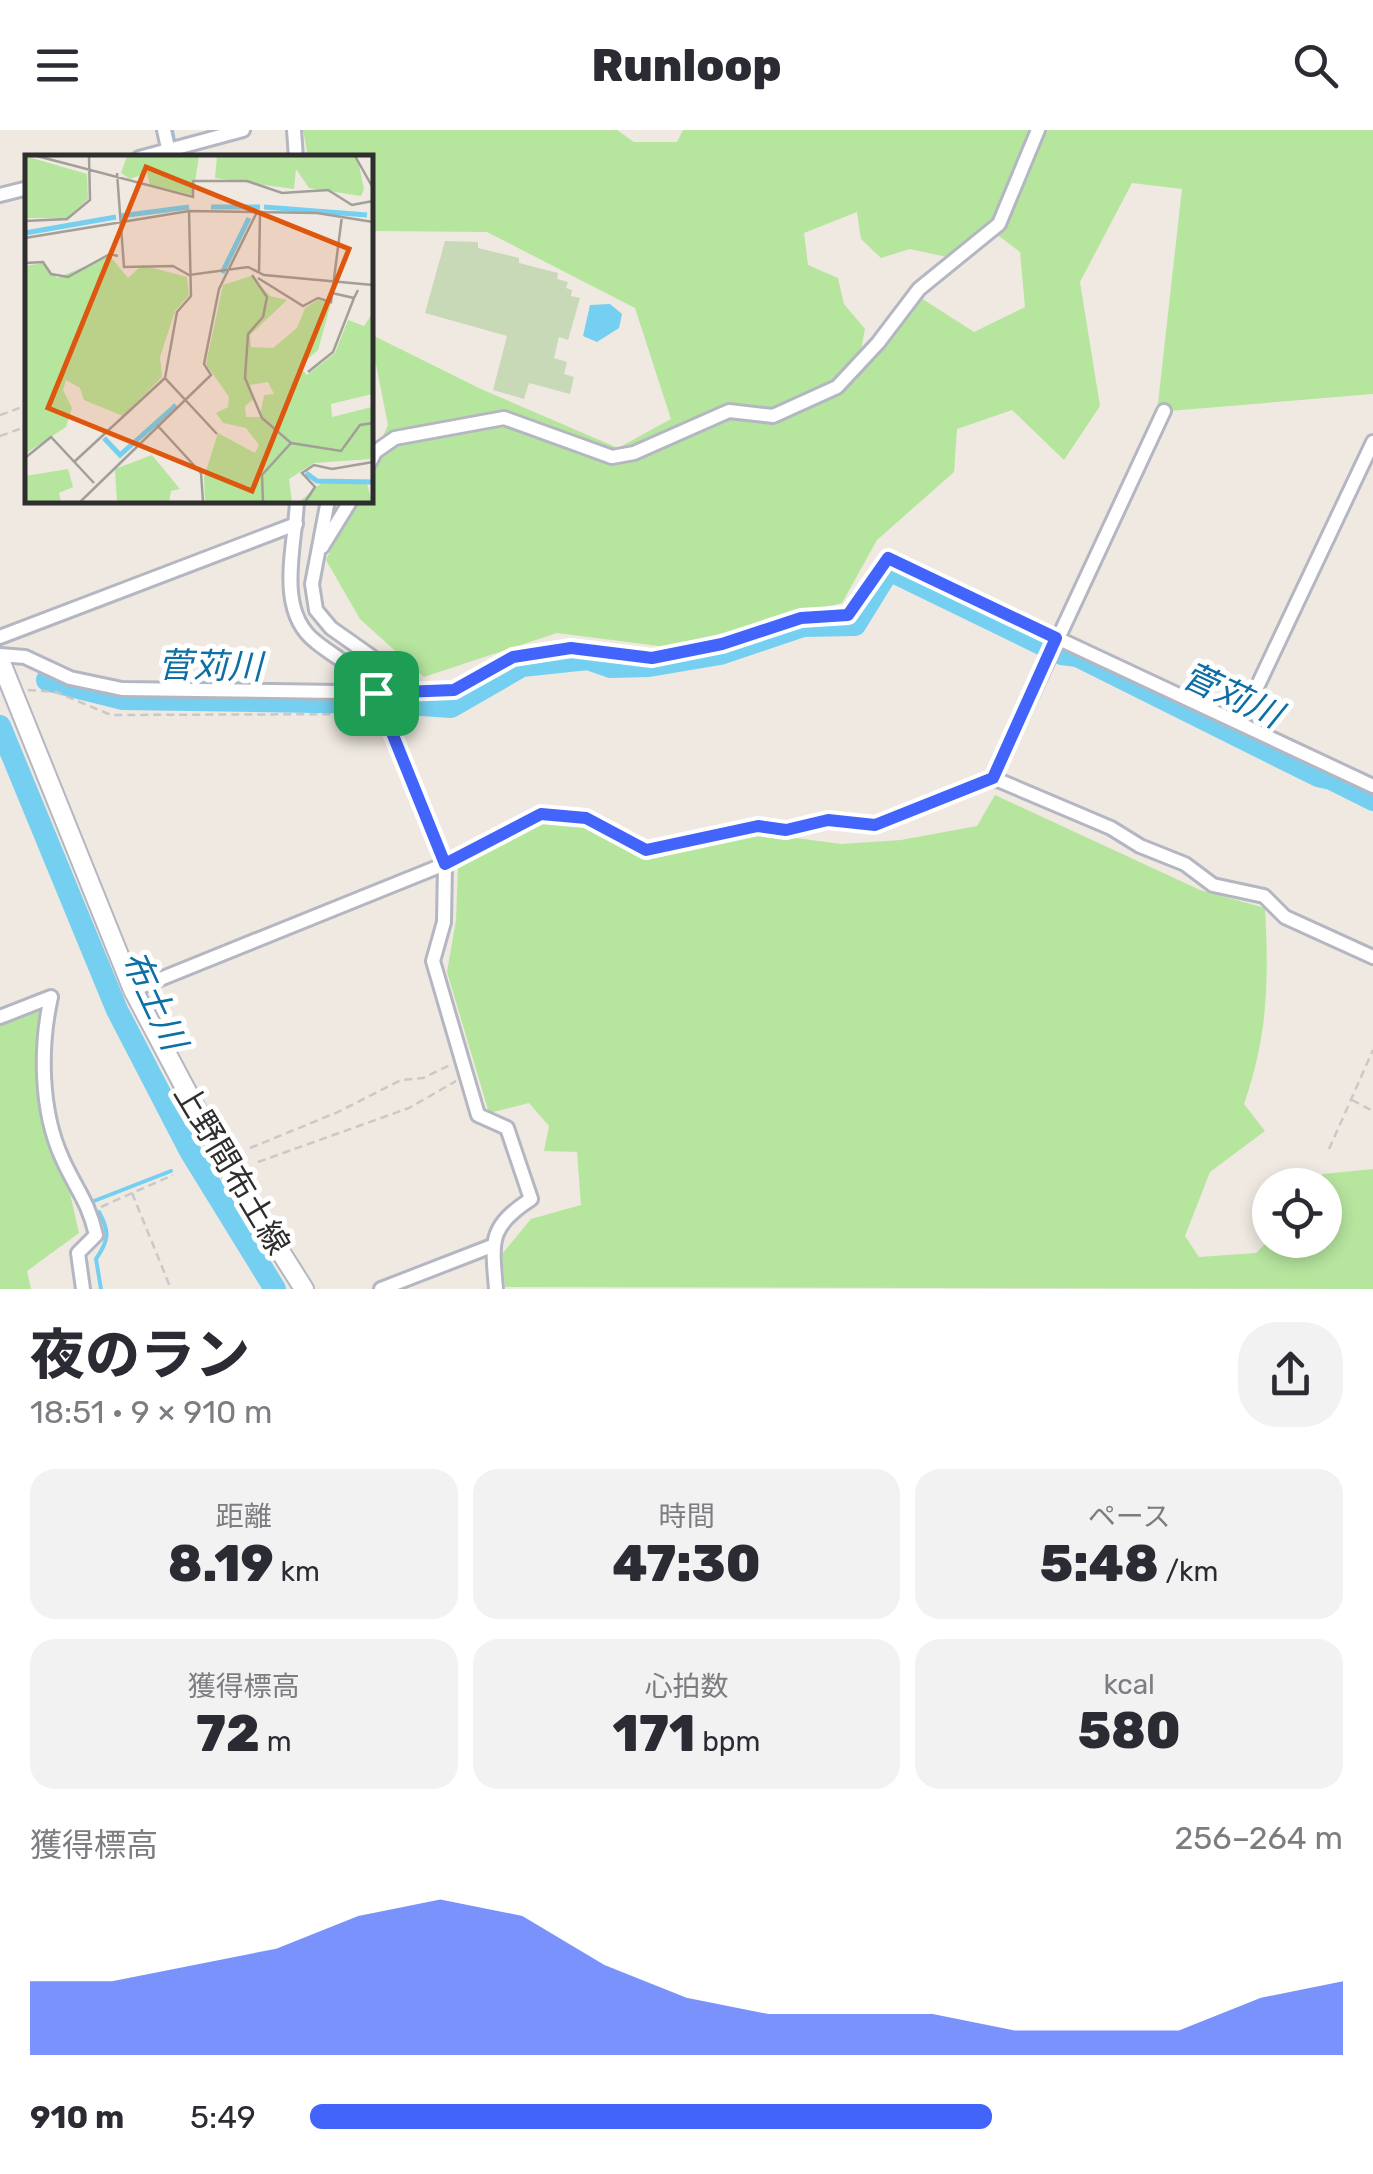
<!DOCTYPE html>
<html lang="ja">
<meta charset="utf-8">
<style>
body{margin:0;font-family:Rubik,"Noto Sans JP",sans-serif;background:#f2f2f3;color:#2b2b33;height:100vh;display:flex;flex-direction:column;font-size:38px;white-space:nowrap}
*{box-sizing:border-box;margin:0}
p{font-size:32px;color:#7c7c81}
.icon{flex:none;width:55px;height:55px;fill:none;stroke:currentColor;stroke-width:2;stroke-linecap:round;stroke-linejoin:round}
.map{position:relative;height:1159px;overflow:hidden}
.details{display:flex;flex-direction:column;background:#fff;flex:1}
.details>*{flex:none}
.fabs{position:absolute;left:1252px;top:1038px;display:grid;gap:20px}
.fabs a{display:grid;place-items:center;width:90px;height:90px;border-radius:50%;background:#fff;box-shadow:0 5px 15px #0003;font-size:50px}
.pin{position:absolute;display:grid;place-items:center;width:85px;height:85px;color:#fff;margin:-42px;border-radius:20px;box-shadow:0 5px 15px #0006}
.round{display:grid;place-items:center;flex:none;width:105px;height:105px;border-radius:40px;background:#f2f2f3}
.headline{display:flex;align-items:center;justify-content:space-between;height:170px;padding:0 30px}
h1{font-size:55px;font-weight:800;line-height:75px}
.stats{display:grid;grid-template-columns:repeat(3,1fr);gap:15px;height:170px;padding:10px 30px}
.stats div{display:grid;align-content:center;border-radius:25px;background:#f2f2f3;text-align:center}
.stats b{font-size:50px;font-weight:800}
.stats small{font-size:28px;font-weight:400}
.stats p{font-size:28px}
.chart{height:280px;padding:20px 30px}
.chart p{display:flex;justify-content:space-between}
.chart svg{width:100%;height:180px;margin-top:10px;fill:#4264fb;opacity:.7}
ul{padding:0 30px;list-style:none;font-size:32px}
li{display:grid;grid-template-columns:160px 120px 1fr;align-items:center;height:75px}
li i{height:25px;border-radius:12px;background:#4264fb}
header{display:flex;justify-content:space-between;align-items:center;height:130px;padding:0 30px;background:#fff;font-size:45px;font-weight:800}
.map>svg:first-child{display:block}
.green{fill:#b6e59e;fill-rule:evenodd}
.cemetery{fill:#c8d9b8}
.water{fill:#75cff0}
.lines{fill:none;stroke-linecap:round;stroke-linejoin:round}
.stream{stroke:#75cff0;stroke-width:4}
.river{stroke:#75cff0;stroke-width:22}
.minor-casing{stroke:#b4b7c1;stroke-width:18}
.secondary-casing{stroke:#b4b7c1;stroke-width:22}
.path{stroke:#c9c9c9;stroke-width:2.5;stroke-dasharray:8 5;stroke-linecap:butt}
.minor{stroke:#fff;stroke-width:12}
.secondary{stroke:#fff;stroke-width:18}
.route-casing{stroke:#fff;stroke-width:20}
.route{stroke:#4264fb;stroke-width:12}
.labels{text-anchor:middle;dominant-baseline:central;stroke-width:10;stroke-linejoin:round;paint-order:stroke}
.street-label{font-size:32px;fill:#2e2e2e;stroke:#fff}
.water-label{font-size:35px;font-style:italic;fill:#0d6fa3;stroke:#fff}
.inset-river{fill:none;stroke:#75cff0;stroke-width:5}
.inset-road{fill:none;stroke:#a29e99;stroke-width:2.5}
.view{fill:#df570e;fill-opacity:0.15;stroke:#df570e;stroke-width:5}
.inset-edge{fill:none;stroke:#2e2e2e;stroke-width:5}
</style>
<header><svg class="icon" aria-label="menu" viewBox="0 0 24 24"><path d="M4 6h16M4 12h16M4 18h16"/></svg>Runloop<svg class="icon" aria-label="search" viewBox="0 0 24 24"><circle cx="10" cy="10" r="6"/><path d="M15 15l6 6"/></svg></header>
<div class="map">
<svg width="1373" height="1159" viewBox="0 0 1373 1159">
<rect width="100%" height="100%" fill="#efe9e1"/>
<g class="green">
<path d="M303,0H617L634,12H677L683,0H1373V264L1157,282L1182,59L1132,53L1080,152L1100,276L1064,330L1012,280L957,299L954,342L877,410L842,473L667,517L557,503L424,547L360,489L326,430L354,370H370V335L388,295L370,204L483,260L618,318L671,289L635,178L487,102L376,101L370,96V28L308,27ZM857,82L861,109L881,128L910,119L961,130L995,103L1020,122L1025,177L974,202L921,168L875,230L861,220L865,199L844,174L838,148L808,135L804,103Z"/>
<path d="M995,665L1200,760L1265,778C1269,850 1268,905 1244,974L1265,1001L1210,1042L1185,1106L1199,1127L1256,1123L1270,1109L1325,1110V1055H1314L1323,1044L1373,1039V1159L505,1157L502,1124L531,1089L581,1075L577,1022L544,1021L549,996L529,973L489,983L447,842L456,790L458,736L540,693L585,696L645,729L758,703L841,714L901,710L977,696Z"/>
<polygon points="42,875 37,931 45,996 66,1046 79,1103 27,1141 31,1159 0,1159 0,892"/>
</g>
<polygon class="cemetery" points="445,111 478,112 478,118 519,128 519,133 558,143 557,149 568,152 566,158 572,160 571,166 580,168 568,210 559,207 554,228 567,232 564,244 574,247 570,264 529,253 524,269 493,260 507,206 425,183"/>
<polygon class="water" points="610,174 622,184 619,198 597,212 583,206 590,175"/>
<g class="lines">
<g class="stream">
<polyline points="172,0 174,11"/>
<polyline points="177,25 178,28"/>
<polyline points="94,1071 171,1041"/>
<path d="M99,1082C110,1102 109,1110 96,1129L101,1159"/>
</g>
<g class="river">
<polyline points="1062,524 1077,526 1318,646 1331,649 1373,670"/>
<polyline points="47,550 123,569 376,573"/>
<polyline points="392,573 451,577 522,536 588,529 611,537 649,536 720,524 803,496 855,495 889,440 1043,515"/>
<polyline points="0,596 117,880 190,1021 275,1159"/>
</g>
<g class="minor-casing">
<g id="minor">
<polyline points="164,0 170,27"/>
<polyline points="294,0 296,28"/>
<polyline points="139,28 243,0"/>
<polyline points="0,65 28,58"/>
<polyline points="370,332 375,322 395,308 504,288 612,327 634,323 729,281 773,286 837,257 878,213 919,159 999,94 1038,0"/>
<path d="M297,370C296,414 274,480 316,512C338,530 360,538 376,563L445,734L444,792L433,831L478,985L507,998L531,1069C488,1097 492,1111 496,1159"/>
<polyline points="328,370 312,454 316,480 331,498 399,546 411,563"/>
<polyline points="322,417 351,370"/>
<polyline points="0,507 296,394"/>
<polyline points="0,525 25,527 70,548 122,559 411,563 454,560 513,527 571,519 651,528 722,513 801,488 848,485 888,429 1373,656"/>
<polyline points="1240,593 1373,312"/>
<polyline points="993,648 1111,698 1140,716 1185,734 1213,755 1264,766 1285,787 1373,827"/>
<polyline points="133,860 445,734 541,684 586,688 646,720 758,697 786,699 828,690 875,695 993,648 1164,281"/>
<path d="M0,887L51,867C40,916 40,980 62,1028C75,1058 88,1070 96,1105L78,1123L83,1159"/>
<polyline points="381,1159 492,1116"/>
</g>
</g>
<g class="secondary-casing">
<polyline id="secondary" points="0,530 133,860 227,1037 304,1159"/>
</g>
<g class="path">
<polyline points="0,285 28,275"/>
<polyline points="0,306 28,296"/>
<polyline points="28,560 56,562 111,585 370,584"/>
<polyline points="1352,970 1373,981"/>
<polyline points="250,1018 338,982 401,950 423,948 452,934"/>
<polyline points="1329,1019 1373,920"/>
<polyline points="258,1032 409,978 456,951"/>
<polyline points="132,1063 171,1159"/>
<polyline points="101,1077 173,1045"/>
</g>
<use href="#minor" class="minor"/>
<use href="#secondary" class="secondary"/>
</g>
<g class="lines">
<g class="route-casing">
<polygon id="route" points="888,428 1056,508 993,648 875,695 828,690 786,700 758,696 646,720 586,688 541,684 445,734 376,563 454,560 513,527 571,518 652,528 722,514 801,488 848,485"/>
</g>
<use href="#route" class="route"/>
</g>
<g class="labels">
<g class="street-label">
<text transform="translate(232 1039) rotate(59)">上野間布土線</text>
</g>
<g class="water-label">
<text transform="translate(210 536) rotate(1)">菅苅川</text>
<text transform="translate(1232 565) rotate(25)">菅苅川</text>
<text transform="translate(154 870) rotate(65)">布土川</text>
</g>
</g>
<g transform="translate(25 25)">
<rect width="348" height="348" fill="#efe9e1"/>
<path d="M0,1L62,19L63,44L42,63H0ZM102,1H174L168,40L125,30L122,18L105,24L96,18ZM192,1H332L339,34L336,41L284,33L271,14L269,34L190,23ZM85,101L103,123L117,110L162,122L164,140L150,156L135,202L137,222L98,261L59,245L55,233L41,225L38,235L47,253L41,272L0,299V111L18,108L32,123ZM226,121L245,141L262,145L225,180L226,192L248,193L272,173L280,153L293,145L306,148L293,195L274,212L282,220L310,198L323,165L339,171L347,159V239L306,249L307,262L347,252V304L289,308L264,324L267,347H180L179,322L193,278L230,298L234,290L221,273L198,268L191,258L203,252L204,242L181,209L198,130ZM243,227L249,239L239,240L235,262H221L220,251L229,244L225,230ZM127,300L155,334L146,336L144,347H92L90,314ZM43,314L48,332L34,338L36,347H0V321ZM300,325H341L347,347H274Z" fill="#b6e59e" fill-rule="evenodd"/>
<path class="inset-river" d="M186,52H235M239,52L342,60M95,61L164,52M0,78L91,62M197,118L224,63M79,283L95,300L151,250M281,318L292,326L348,327"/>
<path class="inset-road" d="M12,1L168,42V26H222L257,38L303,35L327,50L348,46M330,1L348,33M92,18L99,112L148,111L164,120L223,112L239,120L348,130M164,56L166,141L152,157L140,223L192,279M0,66L42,64L65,45L64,1M0,83L164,56L292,58L348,67M0,108L18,107L26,119L43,122L85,99L93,101M234,118L235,57M227,120L242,142L238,162L223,179L220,223L237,263L266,288L316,296L335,270L348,268M233,123L278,151L293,143L306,147L317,61M307,138L329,143L333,135M283,217L308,197L329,143M132,270L176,318L178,347M0,303L26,282L69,328M49,307L140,223M55,347L186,220L179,209L194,134L232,57M238,347L237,320L266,288M280,347L290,332L277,318L289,310L307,314L348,307"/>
<path class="view" d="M121,12L324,94L227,336L23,253Z"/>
<rect width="348" height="348" class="inset-edge"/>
</g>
</svg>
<div class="fabs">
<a><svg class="icon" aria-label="locate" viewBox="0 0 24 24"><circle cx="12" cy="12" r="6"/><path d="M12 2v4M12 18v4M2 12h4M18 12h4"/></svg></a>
</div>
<div class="pin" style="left:376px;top:563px;background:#1e9e55"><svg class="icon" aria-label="arrive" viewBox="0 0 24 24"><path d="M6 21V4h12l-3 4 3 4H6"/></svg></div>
</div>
<section class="details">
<div class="headline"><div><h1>夜のラン</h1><p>18:51 · 9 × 910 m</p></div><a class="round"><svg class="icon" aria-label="share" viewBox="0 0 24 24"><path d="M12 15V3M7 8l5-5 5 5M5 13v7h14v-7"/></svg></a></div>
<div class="stats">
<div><p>距離</p><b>8.19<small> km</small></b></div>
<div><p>時間</p><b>47:30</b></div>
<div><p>ペース</p><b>5:48<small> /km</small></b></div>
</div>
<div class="stats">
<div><p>獲得標高</p><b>72<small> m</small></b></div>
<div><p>心拍数</p><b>171<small> bpm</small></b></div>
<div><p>kcal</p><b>580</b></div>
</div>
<div class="chart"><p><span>獲得標高</span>256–264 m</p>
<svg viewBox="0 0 160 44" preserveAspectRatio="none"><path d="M0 44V26L10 26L20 22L30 18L40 10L50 6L60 10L70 22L80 30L90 34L100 34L110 34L120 38L130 38L140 38L150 30L160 26V44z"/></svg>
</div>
<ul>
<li><b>910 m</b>5:49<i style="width:66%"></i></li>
</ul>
</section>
